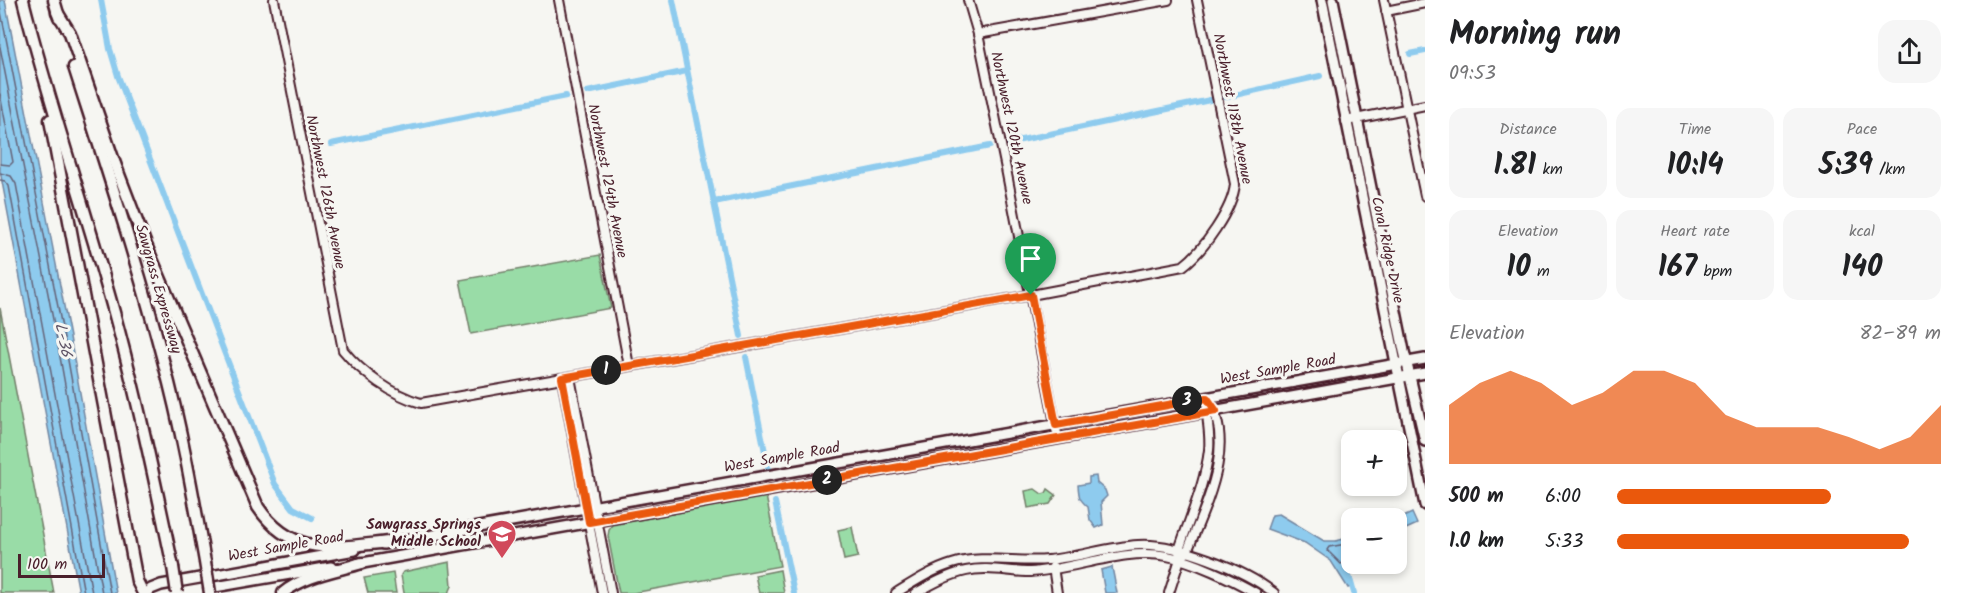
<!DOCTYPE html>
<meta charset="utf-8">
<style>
body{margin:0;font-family:Kalam,sans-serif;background:#f6f6f6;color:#202124;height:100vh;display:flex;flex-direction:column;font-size:22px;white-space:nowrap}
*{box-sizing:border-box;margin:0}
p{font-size:20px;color:#757577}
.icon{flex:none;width:33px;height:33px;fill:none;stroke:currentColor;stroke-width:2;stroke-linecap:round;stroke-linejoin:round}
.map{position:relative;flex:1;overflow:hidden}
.details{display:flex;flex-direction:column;background:#fff;width:540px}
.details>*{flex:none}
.buttons{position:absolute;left:1341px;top:430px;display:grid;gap:12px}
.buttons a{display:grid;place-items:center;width:66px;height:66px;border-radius:12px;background:#fff;box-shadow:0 3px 9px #0003;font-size:30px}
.scale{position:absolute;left:18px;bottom:15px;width:87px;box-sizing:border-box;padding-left:6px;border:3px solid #4a1f2b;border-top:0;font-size:16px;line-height:21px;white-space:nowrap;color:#4a1f2b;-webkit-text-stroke:4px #f6f6f2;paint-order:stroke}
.pin{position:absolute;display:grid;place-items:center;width:51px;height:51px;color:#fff;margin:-62px -26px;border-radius:50% 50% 50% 0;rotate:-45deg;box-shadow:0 0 6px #0007}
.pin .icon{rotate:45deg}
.km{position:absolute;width:30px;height:30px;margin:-15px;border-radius:50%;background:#222;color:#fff;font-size:16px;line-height:30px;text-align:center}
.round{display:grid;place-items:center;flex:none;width:63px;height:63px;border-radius:18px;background:#f6f6f6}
.headline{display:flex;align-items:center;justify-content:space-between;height:102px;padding:0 24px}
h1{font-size:33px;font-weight:800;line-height:45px}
.metrics{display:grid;grid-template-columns:repeat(3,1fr);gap:9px;height:102px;padding:6px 24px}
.metrics div{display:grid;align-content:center;border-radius:15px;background:#f6f6f6;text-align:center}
.metrics b{font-size:30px;font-weight:800}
.metrics small{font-size:16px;font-weight:400}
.metrics p{font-size:16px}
.chart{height:168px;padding:12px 24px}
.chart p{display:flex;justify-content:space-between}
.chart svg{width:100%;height:108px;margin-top:6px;fill:#ea580c;opacity:.7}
ul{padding:0 24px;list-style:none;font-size:20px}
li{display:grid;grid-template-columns:96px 72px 1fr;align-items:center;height:45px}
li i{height:15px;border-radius:8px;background:#ea580c}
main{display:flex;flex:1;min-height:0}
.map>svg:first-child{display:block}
.green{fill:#99dca7;stroke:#727e69;stroke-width:1.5}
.water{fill:#8ecbee;stroke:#7386a0;stroke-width:1.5}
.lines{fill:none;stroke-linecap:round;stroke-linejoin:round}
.shore{stroke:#656479;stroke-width:1.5}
.canal{stroke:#8ecbee;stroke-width:6}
.minor-casing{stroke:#4a1f2b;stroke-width:12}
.major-casing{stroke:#4a1f2b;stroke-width:14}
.highway-casing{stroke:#4a1f2b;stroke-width:15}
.minor{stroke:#f6f6f2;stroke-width:8}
.major{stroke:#f6f6f2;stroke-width:9}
.highway{stroke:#f6f6f2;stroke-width:10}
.highway-bridge-casing{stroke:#4a1f2b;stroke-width:15;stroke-linecap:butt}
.highway-bridge{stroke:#f6f6f2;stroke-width:10}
.route-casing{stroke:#fff;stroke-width:12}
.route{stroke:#ea580c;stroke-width:8}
.labels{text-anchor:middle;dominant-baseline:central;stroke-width:6;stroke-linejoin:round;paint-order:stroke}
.street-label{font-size:15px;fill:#4a1f2b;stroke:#f6f6f2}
.poi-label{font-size:15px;font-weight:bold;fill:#4a1f2b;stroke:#f6f6f2;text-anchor:end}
.water-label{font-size:16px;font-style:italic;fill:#5e5366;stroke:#f6f6f2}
</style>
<main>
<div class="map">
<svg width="1425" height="593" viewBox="0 0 1425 593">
<rect width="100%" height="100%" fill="#f6f6f2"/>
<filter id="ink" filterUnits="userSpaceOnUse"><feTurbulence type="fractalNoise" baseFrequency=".0167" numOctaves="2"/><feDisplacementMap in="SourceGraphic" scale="12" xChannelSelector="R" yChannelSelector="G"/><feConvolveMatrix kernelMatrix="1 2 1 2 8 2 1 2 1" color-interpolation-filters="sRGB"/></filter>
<g filter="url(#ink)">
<g class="green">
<polygon points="600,255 611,308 471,334 460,280"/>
<polygon points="0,308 54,593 0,593"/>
<polygon points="1035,489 1042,494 1046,493 1048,489 1056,495 1050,504 1028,508 1025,491"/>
<polygon points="766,496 780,566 633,593 619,593 608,536 609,530 613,525"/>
<polygon points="852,527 858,557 844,560 838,530"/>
<polygon points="450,562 452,586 449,593 404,593 401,575 403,572"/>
<polygon points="780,570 784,593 759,593 755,575"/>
<polygon points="393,573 396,593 368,593 364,578"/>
</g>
<g class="water">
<polygon points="0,0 5,0 70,337 116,593 79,593 0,171"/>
<path d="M1096,476L1097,483L1105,490L1107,496L1101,502L1103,525L1096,528L1090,520L1088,507C1079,499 1079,498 1078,485L1089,483V477Z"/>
<polygon points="1412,513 1417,524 1397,533 1397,520"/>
<polygon points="1279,514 1324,541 1336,541 1351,537 1351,559 1349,562 1353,586 1348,588 1331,561 1305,543 1267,529 1272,515"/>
<polygon points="1112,567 1117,593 1105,593 1101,570"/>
</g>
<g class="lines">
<g class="shore">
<polyline points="0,7 64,338 110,593"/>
<polyline points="0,47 57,340 102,593"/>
<polyline points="0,94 13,162 10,165 0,164"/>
<polyline points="0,173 11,176 16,184 92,593"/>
<polyline points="0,180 5,181 9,186 84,593"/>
<polyline points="1352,543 1329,547 1327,550 1341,564 1352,558"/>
</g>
<g class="canal">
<polyline points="101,0 110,49 118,76 275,484 293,508 312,518"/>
<polyline points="673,0 741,336"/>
<polyline points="1410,54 1425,51"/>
<polyline points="587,92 687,71"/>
<polyline points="1226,97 1320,76"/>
<polyline points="1007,143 1210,100"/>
<polyline points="331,144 566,96"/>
<polyline points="714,202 990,146"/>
<polyline points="746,357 768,467"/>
<polyline points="775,502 794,593"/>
<polyline points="1350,579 1354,593"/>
</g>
<g class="minor-casing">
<g id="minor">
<path d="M274,0L343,350C362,373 392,395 421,403L1031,295L1183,266C1203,251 1233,209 1235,184L1197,0"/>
<polyline points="559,0 629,366"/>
<polyline points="968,0 978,34 1006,169 1058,439"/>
<polyline points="1384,0 1425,196"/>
<polyline points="1386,11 1425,3"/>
<polyline points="978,34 1168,0"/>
<polyline points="1346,121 1425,105"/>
<polyline points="570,377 611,593"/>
<polyline points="562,378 602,593"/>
<path d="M1184,555L1187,552C1205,506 1238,444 1207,398"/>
<polyline points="1053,567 1057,593"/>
<path d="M896,593C914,582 932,570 952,564C983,554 1017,563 1048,560C1078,557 1108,547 1138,545C1175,542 1245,570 1274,593"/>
<path d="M916,593C932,584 948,575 966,571C987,566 1009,572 1030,572C1073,570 1125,547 1167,556C1193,561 1232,579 1256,593"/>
<path d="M1169,593L1180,559L1179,550C1190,517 1205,484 1209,450C1211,432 1205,415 1207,398"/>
</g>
</g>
<g class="major-casing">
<g id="major">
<polyline points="1322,0 1425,505"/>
<polyline points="1333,0 1404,351 1425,441"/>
<polyline points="383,544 1425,359"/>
<polyline points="357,564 1425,373"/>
<polyline points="147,593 151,589 161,585 355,550"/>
<polyline points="180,593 331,567"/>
</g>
</g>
<g class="highway-casing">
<g id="highway">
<path d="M23,0C47,96 79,189 106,284C133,377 153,472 173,567"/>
<polyline points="54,0 59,17"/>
<path d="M57,12L70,33L115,164L146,245L258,507C293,559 337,547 389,542"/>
<path d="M74,67C105,164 137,261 163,360C181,426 193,494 205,562"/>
<polyline points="50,120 137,581 143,593"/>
<path d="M283,593C305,575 336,571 362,563"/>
</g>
</g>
<use href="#minor" class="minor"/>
<use href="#major" class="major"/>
<use href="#highway" class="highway"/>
<g class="highway-bridge-casing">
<g id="highway-bridge">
<polyline points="205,562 210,593"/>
<polyline points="173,567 177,593"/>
</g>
</g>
<use href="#highway-bridge" class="highway-bridge"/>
</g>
</g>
<g class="lines" filter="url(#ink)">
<g class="route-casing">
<polygon id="route" points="1031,295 1056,425 1207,398 1216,411 589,522 562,378"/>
</g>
<use href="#route" class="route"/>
</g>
<defs>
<g id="school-pin" transform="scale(1.5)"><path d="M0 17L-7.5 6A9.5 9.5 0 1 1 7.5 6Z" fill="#d1495b" stroke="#f6f6f2"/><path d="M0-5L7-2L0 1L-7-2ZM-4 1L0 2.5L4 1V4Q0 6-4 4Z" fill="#fff"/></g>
</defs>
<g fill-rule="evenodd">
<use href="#school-pin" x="502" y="534"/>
</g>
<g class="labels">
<g class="street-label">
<text transform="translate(1232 109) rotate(79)">Northwest 118th Avenue</text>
<text transform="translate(1011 128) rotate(78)">Northwest 120th Avenue</text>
<text transform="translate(607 181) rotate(79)">Northwest 124th Avenue</text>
<text transform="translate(325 192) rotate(79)">Northwest 126th Avenue</text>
<text transform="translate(1387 250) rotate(78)">Coral Ridge Drive</text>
<text transform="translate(158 289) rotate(74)">Sawgrass Expressway</text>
<text transform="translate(1278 370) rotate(-10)">West Sample Road</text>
<text transform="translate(782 458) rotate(-10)">West Sample Road</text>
<text transform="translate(286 547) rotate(-10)">West Sample Road</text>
</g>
<g class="poi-label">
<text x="481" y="525">Sawgrass Springs<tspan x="481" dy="17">Middle School</tspan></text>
</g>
<g class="water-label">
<text transform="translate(63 340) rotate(79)">L-36</text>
</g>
</g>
</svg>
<div class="buttons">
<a>+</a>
<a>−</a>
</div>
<div class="scale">100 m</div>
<div class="pin" style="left:1031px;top:295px;background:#1e9e55"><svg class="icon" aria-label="arrive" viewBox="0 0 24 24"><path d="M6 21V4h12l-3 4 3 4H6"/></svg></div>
<b class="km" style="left:606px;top:370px">1</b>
<b class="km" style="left:827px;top:480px">2</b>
<b class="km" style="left:1187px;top:401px">3</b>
</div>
<section class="details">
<div class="headline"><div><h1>Morning run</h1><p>09:53</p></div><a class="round"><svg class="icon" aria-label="share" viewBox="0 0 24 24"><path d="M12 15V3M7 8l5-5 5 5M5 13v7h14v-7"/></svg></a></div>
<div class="metrics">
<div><p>Distance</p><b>1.81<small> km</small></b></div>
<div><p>Time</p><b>10:14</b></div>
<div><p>Pace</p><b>5:39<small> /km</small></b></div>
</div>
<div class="metrics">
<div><p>Elevation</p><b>10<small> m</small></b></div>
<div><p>Heart rate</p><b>167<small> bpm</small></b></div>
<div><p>kcal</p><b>140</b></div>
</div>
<div class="chart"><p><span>Elevation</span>82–89 m</p>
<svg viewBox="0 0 160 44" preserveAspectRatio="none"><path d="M0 44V20L10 11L20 6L30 11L40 20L50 15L60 6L70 6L80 11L90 24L100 29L110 29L120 29L130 33L140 38L150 33L160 20V44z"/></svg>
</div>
<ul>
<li><b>500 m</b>6:00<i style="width:66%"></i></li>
<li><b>1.0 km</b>5:33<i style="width:90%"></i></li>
</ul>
</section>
</main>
